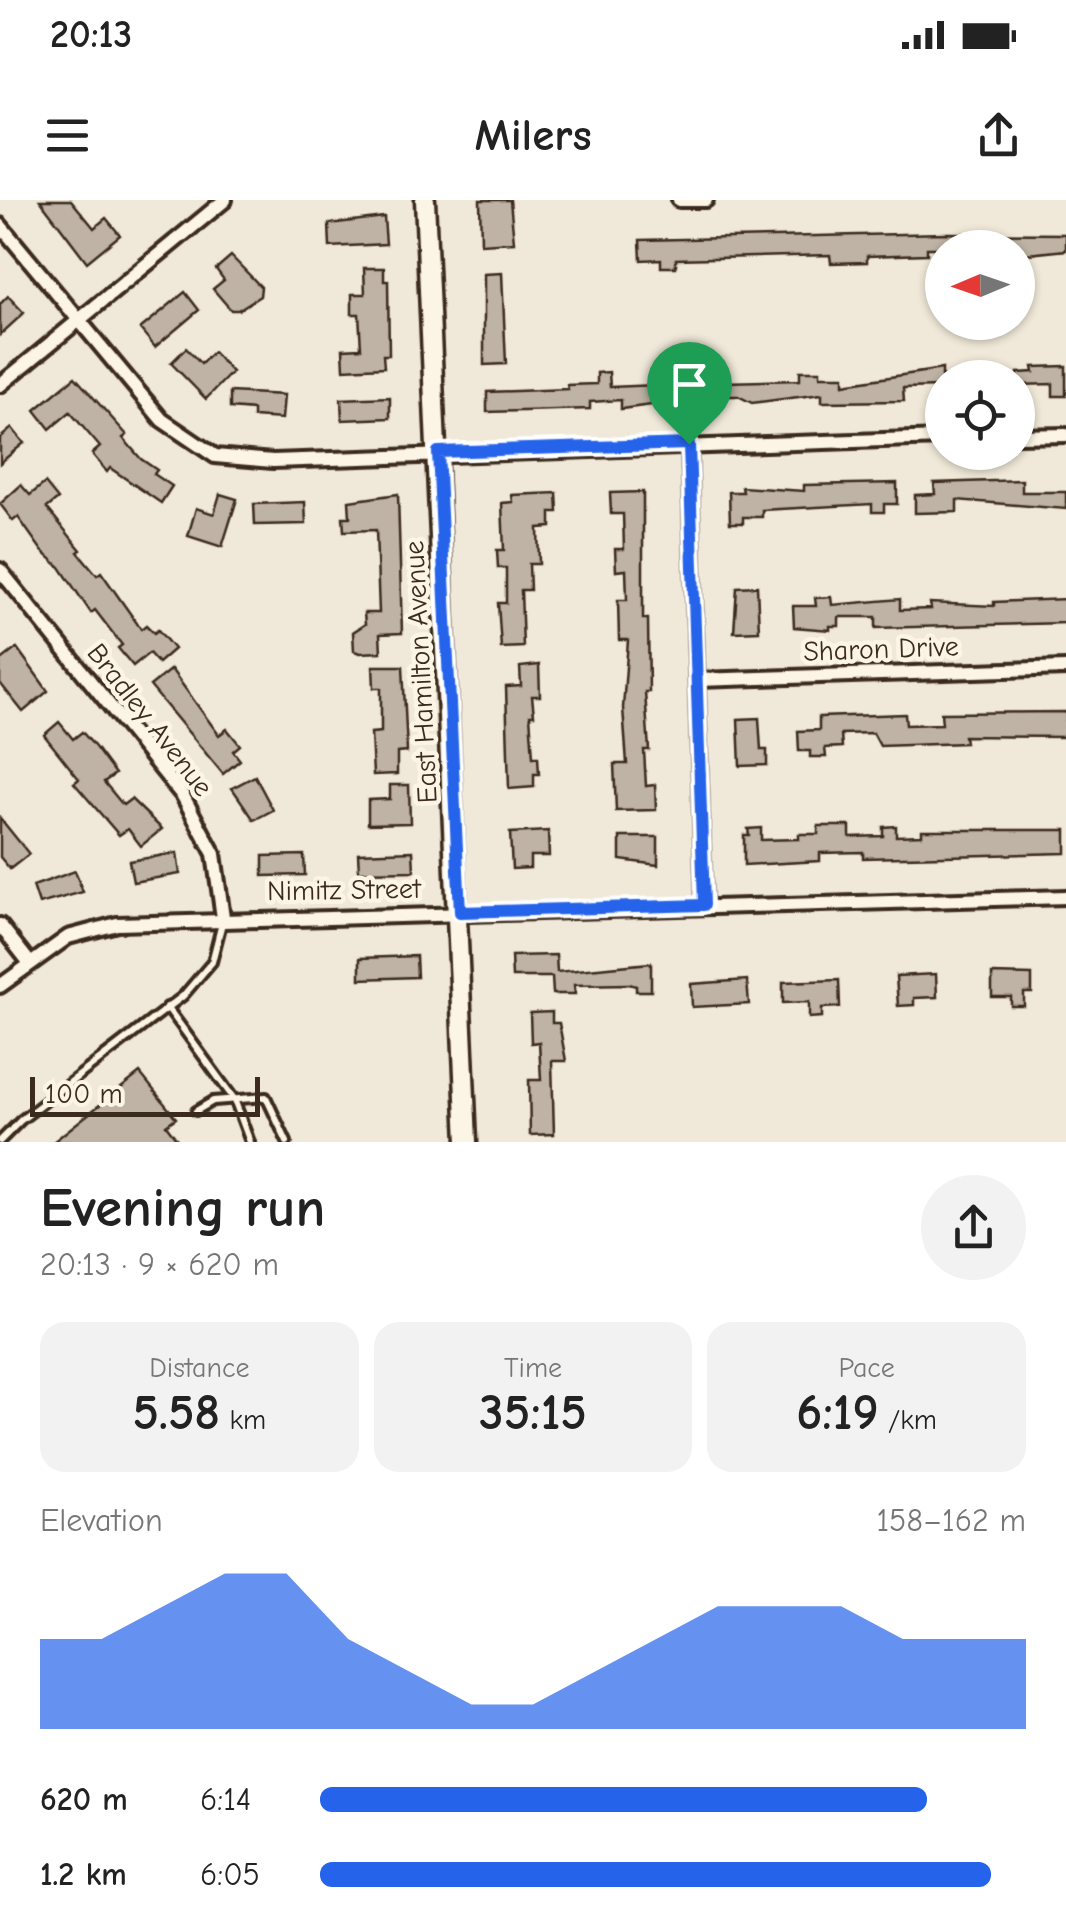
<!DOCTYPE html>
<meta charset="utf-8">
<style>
body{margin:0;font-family:"Comic Neue",sans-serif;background:#f2f2f2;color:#222;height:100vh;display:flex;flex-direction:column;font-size:38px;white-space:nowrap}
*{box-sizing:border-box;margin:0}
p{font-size:32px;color:#767676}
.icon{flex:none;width:55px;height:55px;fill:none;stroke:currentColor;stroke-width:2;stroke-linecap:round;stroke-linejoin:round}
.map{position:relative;height:942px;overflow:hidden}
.details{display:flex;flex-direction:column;background:#fff;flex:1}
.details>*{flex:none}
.needle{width:65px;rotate:268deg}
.controls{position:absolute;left:925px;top:30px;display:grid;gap:20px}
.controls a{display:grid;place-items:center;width:110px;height:110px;border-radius:50%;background:#fff;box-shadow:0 2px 8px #0004;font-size:50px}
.scale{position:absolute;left:30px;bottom:25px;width:230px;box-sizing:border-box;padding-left:10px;border:5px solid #3b2a1e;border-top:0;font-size:28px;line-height:35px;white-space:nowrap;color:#3b2a1e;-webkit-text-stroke:8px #fcf5e5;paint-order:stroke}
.pin{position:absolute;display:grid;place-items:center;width:85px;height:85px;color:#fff;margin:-102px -42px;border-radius:50% 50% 50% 0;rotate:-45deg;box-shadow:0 0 10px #0007}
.pin .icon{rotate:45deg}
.round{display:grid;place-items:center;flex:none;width:105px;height:105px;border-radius:52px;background:#f2f2f2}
.overview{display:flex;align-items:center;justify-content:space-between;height:170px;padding:0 40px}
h1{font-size:55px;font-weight:600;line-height:75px}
.figures{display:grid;grid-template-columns:repeat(3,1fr);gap:15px;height:170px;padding:10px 40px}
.figures div{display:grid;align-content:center;border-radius:25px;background:#f2f2f2;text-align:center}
.figures b{font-size:50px;font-weight:600}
.figures small{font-size:28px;font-weight:400}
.figures p{font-size:28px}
.chart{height:280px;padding:20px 40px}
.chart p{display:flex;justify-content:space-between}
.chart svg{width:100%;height:180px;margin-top:10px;fill:#2563eb;opacity:.7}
ul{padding:0 40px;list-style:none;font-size:32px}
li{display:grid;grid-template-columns:160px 120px 1fr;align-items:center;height:75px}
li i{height:25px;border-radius:12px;background:#2563eb}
.status{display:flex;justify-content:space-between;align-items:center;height:70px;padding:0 50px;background:#fff;direction:ltr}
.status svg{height:28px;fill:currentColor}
header{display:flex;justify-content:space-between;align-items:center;height:130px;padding:0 40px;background:#fff;font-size:45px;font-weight:600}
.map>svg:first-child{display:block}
.building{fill:#beb3a4;stroke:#3b2a1e;stroke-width:2.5}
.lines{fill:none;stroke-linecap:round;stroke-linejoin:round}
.lane-casing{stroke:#3b2a1e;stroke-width:14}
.street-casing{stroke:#3b2a1e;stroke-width:20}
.secondary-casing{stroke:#3b2a1e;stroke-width:25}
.lane{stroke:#fcf5e5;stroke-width:6}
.street{stroke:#fcf5e5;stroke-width:12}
.secondary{stroke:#fcf5e5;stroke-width:18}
.route-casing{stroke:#fff;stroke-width:20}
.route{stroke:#2563eb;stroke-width:12}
.labels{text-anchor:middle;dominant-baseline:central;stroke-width:9;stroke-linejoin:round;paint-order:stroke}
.street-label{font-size:28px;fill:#3b2a1e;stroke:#fcf5e5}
</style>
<div class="status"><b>20:13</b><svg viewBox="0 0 49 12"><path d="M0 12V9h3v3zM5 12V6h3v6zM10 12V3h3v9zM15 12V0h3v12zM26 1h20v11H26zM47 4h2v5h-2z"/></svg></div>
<header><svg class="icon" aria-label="menu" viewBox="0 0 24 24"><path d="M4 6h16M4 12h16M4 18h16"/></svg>Milers<svg class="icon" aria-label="share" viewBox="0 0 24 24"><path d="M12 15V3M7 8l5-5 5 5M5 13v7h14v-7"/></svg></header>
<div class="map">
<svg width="1066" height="942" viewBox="0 0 1066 942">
<rect width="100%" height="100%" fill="#f0e9d9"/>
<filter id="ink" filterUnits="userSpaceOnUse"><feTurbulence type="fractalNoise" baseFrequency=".01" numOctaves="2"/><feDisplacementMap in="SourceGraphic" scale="20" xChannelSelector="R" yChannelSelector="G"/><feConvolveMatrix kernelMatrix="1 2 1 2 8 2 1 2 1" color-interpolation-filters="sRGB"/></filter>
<g filter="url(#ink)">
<g class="building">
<polygon points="40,0 71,0 94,28 106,18 120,35 87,62"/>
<polygon points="480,0 510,0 514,42 481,44"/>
<polygon points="384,17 386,44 330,47 329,24"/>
<polygon points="946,33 1066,34 1066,50 1018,55 1018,48 927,48 927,54 867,56 867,62 831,63 830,55 676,59 676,67 661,67 661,59 641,60 640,40"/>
<polygon points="231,56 261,87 260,96 238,110 231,110 213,89 224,80 216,69"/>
<polygon points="364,68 384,68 384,81 388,81 389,155 383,155 384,167 344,169 343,149 361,148 359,114 352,114 352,94 365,94"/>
<polygon points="502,73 506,164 484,165 484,74"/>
<polygon points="185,92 199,110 155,147 140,129"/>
<polygon points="8,96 24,113 0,135 0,104"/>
<polygon points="186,148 201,164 213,152 232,172 206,199 171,163"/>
<polygon points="707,165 707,178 723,178 723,182 800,180 800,171 820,171 820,176 844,176 844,184 942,169 942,187 903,188 904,201 822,202 822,194 752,203 738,196 708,196 708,206 682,207 682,201 621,209 621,200 590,202 590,209 487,212 487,192 568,189 567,185 597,184 597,173 609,172 610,187 681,184 681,166"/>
<polygon points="1066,166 1066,196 1053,196 1053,184 1018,185 1018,173 1034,172 1033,167"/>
<polygon points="75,177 127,235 123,238 141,259 157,270 154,274 172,286 161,303 110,268 107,272 92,254 100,247 70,212 50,229 35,210"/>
<polygon points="230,192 284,195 282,219 253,217 253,210 230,208"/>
<polygon points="390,197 390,218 342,220 341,199"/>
<polygon points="12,228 24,243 0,263 0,238"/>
<polygon points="1022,280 1022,292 1066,292 1066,309 957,300 957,312 915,313 915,295 935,294 934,283"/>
<polygon points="45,283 58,299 47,308 81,350 78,352 97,375 101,372 141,429 146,425 154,433 158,430 174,449 158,463 149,453 133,466 118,448 122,445 95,410 91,413 60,367 42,351 18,317 13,321 0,304 21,285 30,295"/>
<polygon points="897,283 897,304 884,304 884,312 872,312 872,304 762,310 762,317 743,317 743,323 730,323 729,292 743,292 742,287 804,291 804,285"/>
<polygon points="643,292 643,419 648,419 649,492 645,492 649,550 644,550 646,586 655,585 656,610 616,611 614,564 627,564 623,508 628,440 619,440 618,400 627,400 626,370 616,371 615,349 624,349 623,314 611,314 610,293"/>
<polygon points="557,293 558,312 551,312 551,327 538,328 539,364 529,364 530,390 521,390 523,447 501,448 498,403 506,403 506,368 498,368 497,350 504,350 502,303 513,302 512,295"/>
<polygon points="220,294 237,299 222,347 188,336 196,308 214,314"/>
<polygon points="398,294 402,433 380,434 381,452 360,453 354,451 353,432 365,424 364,413 379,413 376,330 344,331 343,317 350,317 349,301"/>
<polygon points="305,302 306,324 255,325 254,304"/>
<polygon points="757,386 759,431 734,432 737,387"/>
<polygon points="831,397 832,405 900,399 900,410 931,409 930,403 994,406 994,402 1066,399 1066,423 876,428 876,417 839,417 839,426 830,426 830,430 794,427 793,406 816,406 815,398"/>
<polygon points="17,448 48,491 23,512 0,483 0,461"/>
<polygon points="539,465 540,496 532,496 534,515 530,515 533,557 538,557 539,574 534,574 534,587 509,589 506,487 521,486 520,467"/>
<polygon points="373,466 403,466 407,552 397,553 397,574 373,575 371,533 381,532 381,488 374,488"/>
<polygon points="171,469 219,535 227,529 240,545 233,551 240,560 223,574 150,486"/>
<polygon points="1066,512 1066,537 964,536 965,543 880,546 873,533 841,534 842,547 825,548 826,557 810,557 810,551 799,551 798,531 819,530 819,517 905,514 906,525 942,524 941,513"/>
<polygon points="759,518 761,550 767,550 767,565 740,566 738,519"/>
<polygon points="59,522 73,539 82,532 95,547 115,574 104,582 123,605 131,599 162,629 141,646 128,629 119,635 74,583 79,579 44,535"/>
<polygon points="255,576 273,610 254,620 232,588"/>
<polygon points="390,585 409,585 410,623 368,624 368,600 390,599"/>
<polygon points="0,618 29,654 10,669 0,657"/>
<polygon points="818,626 850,626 850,637 883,636 883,627 896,626 896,636 922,635 922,630 1066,630 1066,653 863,658 863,652 820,653 820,661 744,665 744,635 749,635 748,629 761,628 761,640 799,639 799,634 818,634"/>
<polygon points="548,631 549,656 530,656 530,668 512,669 510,633"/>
<polygon points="620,637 658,637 658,665 620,660"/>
<polygon points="413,651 414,671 359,672 358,653"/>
<polygon points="177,653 180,674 133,682 129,661"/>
<polygon points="304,655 305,675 263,676 263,656"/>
<polygon points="75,671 83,692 39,704 33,686"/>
<polygon points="556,755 557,772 651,763 651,791 636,791 636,786 629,784 574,785 575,794 553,794 552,777 512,777 511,756"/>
<polygon points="416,756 417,777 360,779 360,758"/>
<polygon points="936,774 937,797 914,798 914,805 898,806 896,776"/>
<polygon points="992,774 1032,775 1032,793 1024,793 1024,806 1011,806 1011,797 992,797"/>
<polygon points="747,780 749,804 692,807 691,784"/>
<polygon points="839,780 840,807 822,808 822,817 809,818 809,802 783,803 783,782"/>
<polygon points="552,812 552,823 559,823 566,861 552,861 554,934 530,935 529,880 541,880 539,842 531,843 530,813"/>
<polygon points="140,873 176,918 166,925 179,942 53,942"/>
</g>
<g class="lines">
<g class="lane-casing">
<g id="lane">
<polyline points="167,807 234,899 250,942"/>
<polyline points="196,911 213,901 266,897 287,942"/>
<polyline points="0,941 21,920 183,796 212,762 223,719"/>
</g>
</g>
<g class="street-casing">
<g id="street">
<polyline points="679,0 706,0"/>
<polyline points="0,25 162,220 215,256 273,261 942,238"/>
<polyline points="0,185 225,0"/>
<polyline points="1018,236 1066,235"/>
<polyline points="689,244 704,705"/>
<polyline points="0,370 183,596 214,654 223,718"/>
<polyline points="697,480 1066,468"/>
<polyline points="0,725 29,762"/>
<polyline points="0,786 68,737 117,724 1066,697"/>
</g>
</g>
<g class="secondary-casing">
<polyline id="secondary" points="425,0 467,942"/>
</g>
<use href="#lane" class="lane"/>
<use href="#street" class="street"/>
<use href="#secondary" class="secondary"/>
</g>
</g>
<g class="lines" filter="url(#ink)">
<g class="route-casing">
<polygon id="route" points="689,244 704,705 460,712 438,252"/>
</g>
<use href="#route" class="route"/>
</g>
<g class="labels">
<g class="street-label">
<text transform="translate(881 449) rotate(-2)">Sharon Drive</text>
<text transform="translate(421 472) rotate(-93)">East Hamilton Avenue</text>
<text transform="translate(150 520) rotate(52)">Bradley Avenue</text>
<text transform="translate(344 690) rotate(-1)">Nimitz Street</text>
</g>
</g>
</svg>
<div class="controls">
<a><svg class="needle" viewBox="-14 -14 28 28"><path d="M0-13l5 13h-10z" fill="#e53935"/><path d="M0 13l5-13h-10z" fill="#767676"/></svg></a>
<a><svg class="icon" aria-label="locate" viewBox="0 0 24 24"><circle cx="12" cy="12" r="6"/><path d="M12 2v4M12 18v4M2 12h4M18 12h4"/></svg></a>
</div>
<div class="scale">100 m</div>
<div class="pin" style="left:689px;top:244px;background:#1e9e55"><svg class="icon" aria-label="arrive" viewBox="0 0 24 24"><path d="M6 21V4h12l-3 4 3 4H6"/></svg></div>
</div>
<section class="details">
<div class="overview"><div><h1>Evening run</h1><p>20:13 · 9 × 620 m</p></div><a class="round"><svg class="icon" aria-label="share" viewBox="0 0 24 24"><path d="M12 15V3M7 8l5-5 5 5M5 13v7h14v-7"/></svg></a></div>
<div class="figures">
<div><p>Distance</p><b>5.58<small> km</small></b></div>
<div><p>Time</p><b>35:15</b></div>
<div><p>Pace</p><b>6:19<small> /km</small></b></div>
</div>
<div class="chart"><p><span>Elevation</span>158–162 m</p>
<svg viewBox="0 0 160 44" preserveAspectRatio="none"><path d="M0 44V22L10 22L20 14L30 6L40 6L50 22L60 30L70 38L80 38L90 30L100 22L110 14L120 14L130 14L140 22L150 22L160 22V44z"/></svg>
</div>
<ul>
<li><b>620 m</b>6:14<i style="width:86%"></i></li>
<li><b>1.2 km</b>6:05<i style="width:95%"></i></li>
</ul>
</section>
